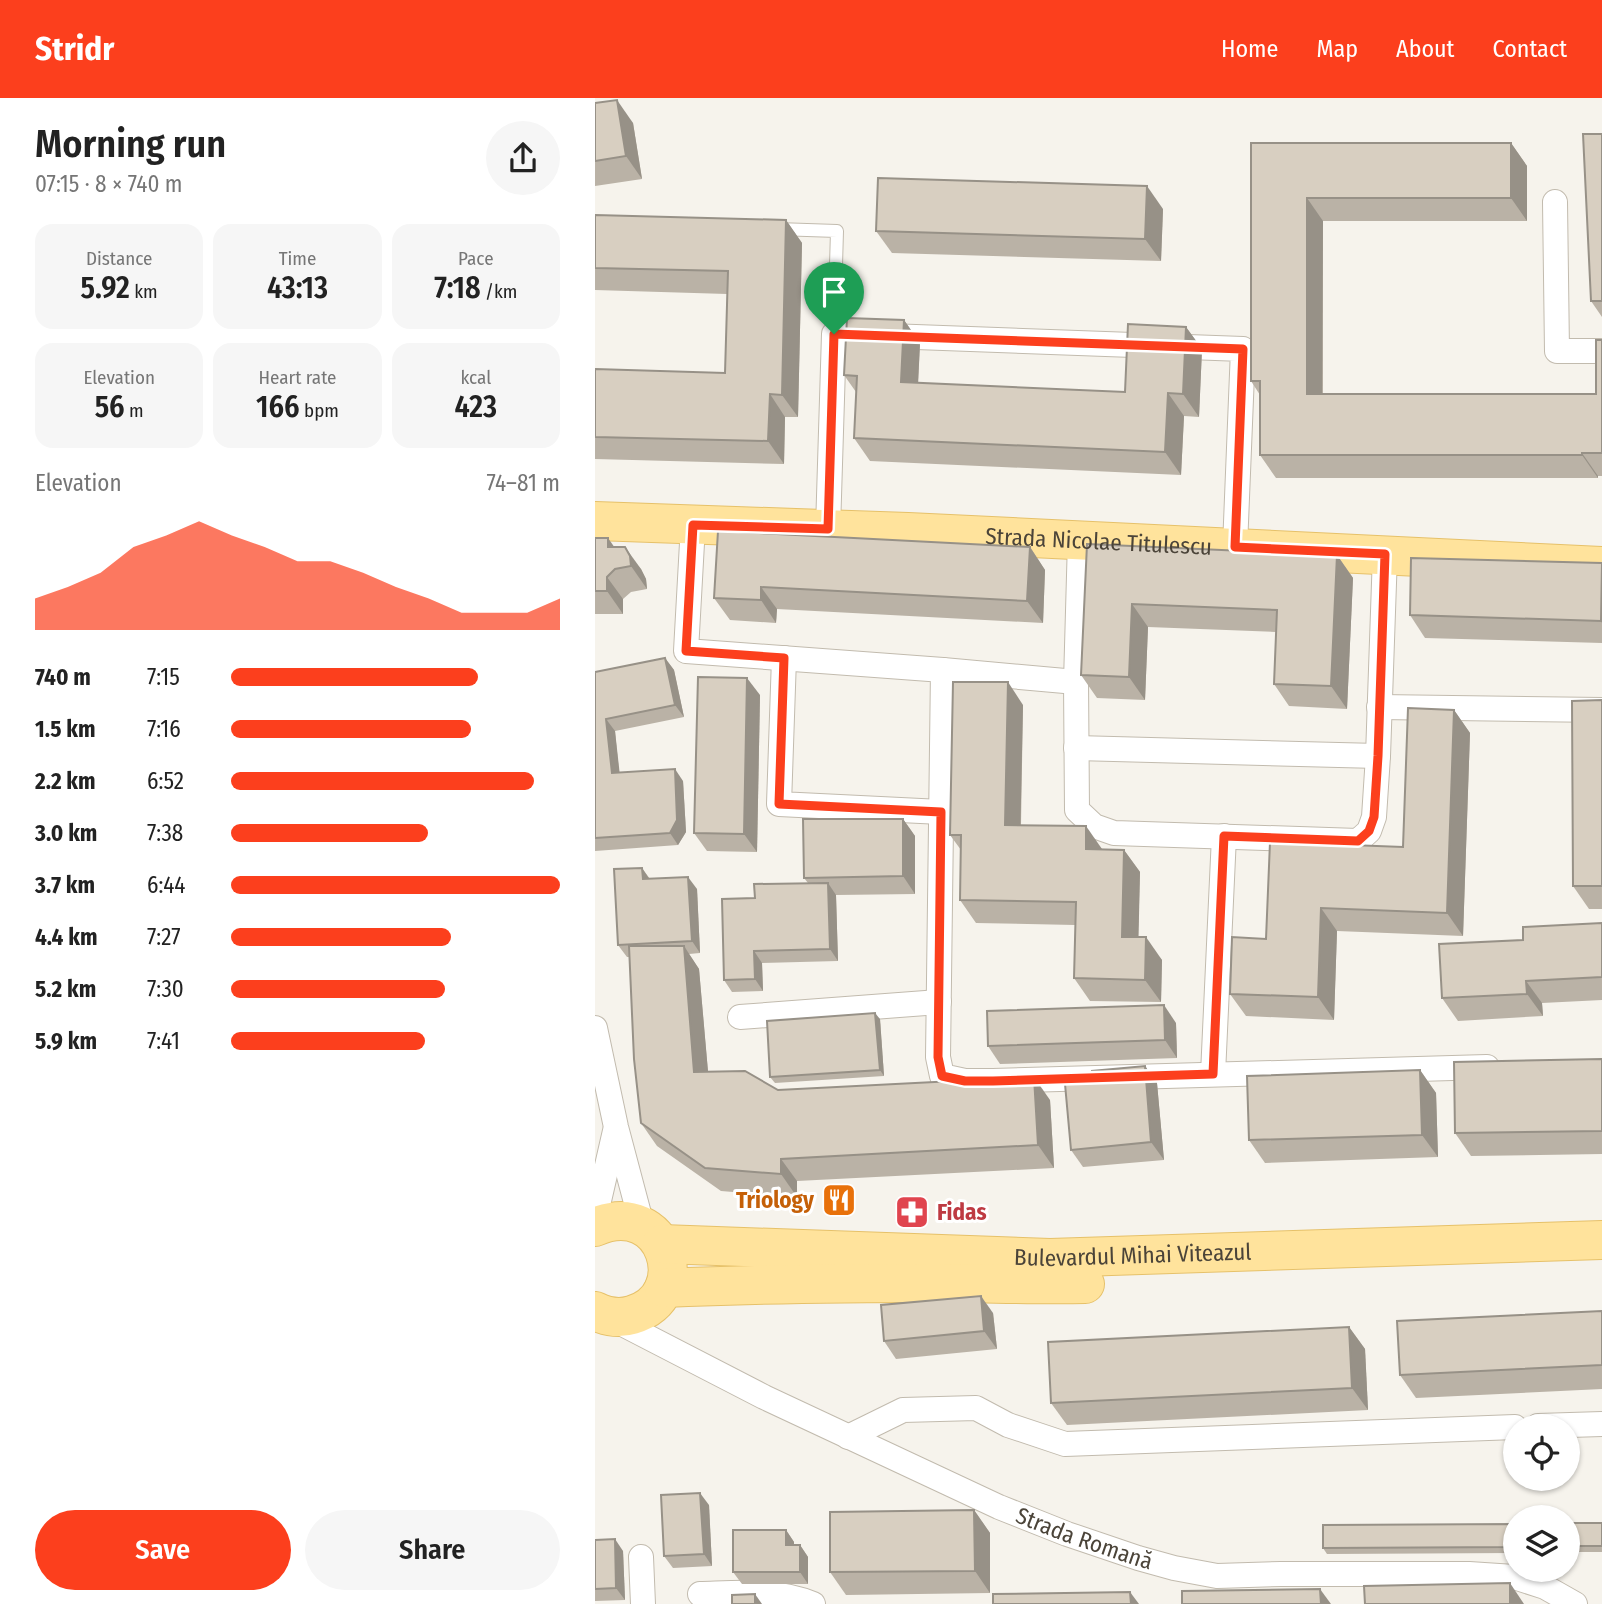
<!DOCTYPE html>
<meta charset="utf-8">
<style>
body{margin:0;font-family:"Fira Sans Condensed",sans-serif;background:#f6f6f6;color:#222;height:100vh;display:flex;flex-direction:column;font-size:26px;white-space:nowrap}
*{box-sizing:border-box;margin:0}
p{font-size:23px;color:#767676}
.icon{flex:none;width:38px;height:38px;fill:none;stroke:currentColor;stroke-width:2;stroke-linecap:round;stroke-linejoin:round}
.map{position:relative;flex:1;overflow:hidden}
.details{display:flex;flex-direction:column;background:#fff;width:595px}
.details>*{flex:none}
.fabs{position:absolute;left:908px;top:1316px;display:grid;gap:14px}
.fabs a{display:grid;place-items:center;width:77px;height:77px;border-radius:50%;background:#fff;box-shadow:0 2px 5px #0004;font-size:35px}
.pin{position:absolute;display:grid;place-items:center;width:60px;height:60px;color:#fff;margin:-72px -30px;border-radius:50% 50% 50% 0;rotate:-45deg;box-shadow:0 0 7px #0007}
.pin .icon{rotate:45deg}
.round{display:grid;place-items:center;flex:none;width:74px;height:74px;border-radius:37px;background:#f6f6f6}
.summary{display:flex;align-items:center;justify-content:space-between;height:119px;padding:0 35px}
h1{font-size:38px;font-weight:600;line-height:52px}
.stats{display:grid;grid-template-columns:repeat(3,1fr);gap:10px;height:119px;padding:7px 35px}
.stats div{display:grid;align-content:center;border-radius:18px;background:#f6f6f6;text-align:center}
.stats b{font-size:30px;font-weight:600}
.stats small{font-size:19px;font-weight:400}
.stats p{font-size:19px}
.chart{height:196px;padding:14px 35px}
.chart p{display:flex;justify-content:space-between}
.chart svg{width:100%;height:126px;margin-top:7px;fill:#fc3f1d;opacity:.7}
.button{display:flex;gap:14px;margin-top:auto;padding:14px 35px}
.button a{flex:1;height:80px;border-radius:42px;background:#fc3f1d;color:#fff;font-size:28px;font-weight:600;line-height:80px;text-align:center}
.button a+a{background:#f6f6f6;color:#222}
ul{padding:0 35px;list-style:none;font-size:23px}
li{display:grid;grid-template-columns:112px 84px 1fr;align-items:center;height:52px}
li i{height:18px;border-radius:9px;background:#fc3f1d}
header{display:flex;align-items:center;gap:42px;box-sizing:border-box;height:98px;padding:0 35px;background:#fc3f1d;color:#fff}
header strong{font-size:33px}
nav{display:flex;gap:38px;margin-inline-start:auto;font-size:24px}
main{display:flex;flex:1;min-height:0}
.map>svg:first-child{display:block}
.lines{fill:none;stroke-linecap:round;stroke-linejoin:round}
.lane-casing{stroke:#c2bbae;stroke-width:14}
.street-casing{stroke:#c2bbae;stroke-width:26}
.primary-casing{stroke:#e6c16a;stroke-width:40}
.lane{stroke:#fff;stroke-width:12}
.street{stroke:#fff;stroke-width:24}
.primary{stroke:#ffe39c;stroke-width:38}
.wall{fill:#bab2a6}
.shaded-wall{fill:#979187}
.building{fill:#d8cfc1;stroke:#979187;stroke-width:2}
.route-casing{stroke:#fff;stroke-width:14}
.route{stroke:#fc3f1d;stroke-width:9}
.labels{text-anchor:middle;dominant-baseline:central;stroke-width:6;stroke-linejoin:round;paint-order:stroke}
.street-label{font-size:23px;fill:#4b4439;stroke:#fff}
.food-label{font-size:23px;font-weight:bold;fill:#c56008;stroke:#fff;text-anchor:end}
.health-label{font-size:23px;font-weight:bold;fill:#be3a42;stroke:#fff;text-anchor:start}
</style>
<header>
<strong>Stridr</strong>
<nav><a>Home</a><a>Map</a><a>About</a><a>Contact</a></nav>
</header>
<main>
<section class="details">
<div class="summary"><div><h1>Morning run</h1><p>07:15 · 8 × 740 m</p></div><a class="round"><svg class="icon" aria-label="share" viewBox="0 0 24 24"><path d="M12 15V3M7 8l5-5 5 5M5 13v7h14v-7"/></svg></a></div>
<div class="stats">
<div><p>Distance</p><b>5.92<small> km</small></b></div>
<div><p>Time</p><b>43:13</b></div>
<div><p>Pace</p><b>7:18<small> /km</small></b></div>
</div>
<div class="stats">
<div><p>Elevation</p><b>56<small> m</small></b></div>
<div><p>Heart rate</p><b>166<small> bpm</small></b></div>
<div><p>kcal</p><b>423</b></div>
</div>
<div class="chart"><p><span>Elevation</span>74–81 m</p>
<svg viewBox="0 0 160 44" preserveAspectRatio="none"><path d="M0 44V33L10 29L20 24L30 15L40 11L50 6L60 11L70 15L80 20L90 20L100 24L110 29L120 33L130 38L140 38L150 38L160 33V44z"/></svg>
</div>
<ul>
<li><b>740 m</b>7:15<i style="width:75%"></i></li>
<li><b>1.5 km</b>7:16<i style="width:73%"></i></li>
<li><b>2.2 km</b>6:52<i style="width:92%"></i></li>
<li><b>3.0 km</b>7:38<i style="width:60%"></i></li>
<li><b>3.7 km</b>6:44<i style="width:100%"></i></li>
<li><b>4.4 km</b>7:27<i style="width:67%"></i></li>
<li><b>5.2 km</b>7:30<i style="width:65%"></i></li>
<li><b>5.9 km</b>7:41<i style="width:59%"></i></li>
</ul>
<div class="button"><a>Save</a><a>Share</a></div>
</section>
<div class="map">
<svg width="1007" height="1506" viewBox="0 0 1007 1506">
<rect width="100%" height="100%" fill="#f6f3ec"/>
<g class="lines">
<g class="lane-casing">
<polyline id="lane" points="182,131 242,133 239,236"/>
</g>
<g class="street-casing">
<g id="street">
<polyline points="960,104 962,253 1007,253"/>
<polyline points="98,427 91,553 348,572 343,959 347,978 370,983 398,983 892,969"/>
<polyline points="233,431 239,236 648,251 640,449"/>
<polyline points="485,442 481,584 482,712 499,728 519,735 763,743 774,733 779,719 783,658 790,456"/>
<polyline points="189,560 184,706 346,714"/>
<polyline points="348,572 481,584"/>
<polyline points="784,609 1007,612"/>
<polyline points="481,650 783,658"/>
<polyline points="145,919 344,904"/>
<polyline points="0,930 21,1029 47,1127"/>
<polyline points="618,976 629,738"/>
<polyline points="0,1120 20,1033"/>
<path id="s1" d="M14,1219L169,1299L404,1409L472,1436L543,1460L579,1470L622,1478L686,1476H874L919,1479L950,1489L980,1506"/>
<polyline points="943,1328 1007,1326"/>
<polyline points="253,1339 308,1312 381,1310 413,1327 470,1346 920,1329"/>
<polyline points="46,1459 48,1506"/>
<path d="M105,1496C143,1495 183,1491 218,1506"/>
</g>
</g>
<g class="primary-casing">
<g id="primary">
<path id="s2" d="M0,423L313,434L1007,468"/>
<path d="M0,1129C71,1098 102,1198 37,1217C24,1221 12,1219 0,1213"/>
<path id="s3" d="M67,1146L455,1160L1007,1142"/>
<path d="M69,1190C160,1186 250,1185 341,1185C391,1185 440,1187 490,1186"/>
</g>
</g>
<use href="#lane" class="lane"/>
<use href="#street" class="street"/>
<use href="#primary" class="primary"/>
</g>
<g class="wall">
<polygon points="0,5 38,25 47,81 0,88"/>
<polygon points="1007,36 1007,219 996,203"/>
<polygon points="656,45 916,45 932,68 932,123 728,123 728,296 1001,296 1007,242 1007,378 1003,378 1003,380 681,380 665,357 665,297 656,283"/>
<polygon points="568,111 566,163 297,155 281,133"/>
<polygon points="0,117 191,122 207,145 203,319 190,319 189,366 0,361 0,271 130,275 132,196 0,192"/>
<polygon points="309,222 325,245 323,285 530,294 591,229 607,251 604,319 589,318 586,377 275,363 259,340 261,294 249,277"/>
<polygon points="123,433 435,449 450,472 448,525 182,511 181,525 135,522 119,500"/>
<polygon points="0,440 19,449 46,471 51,481 52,491 36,494 28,501 28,516 0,516"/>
<polygon points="492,446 742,457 758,480 752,611 694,608 679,586 681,534 553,529 550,602 502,600 486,577"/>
<polygon points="1007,465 1007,545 830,540 815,517"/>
<polygon points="70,560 79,572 89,619 20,633 24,674 88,683 91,734 83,747 0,753 0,574"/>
<polygon points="165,597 162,754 112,753 99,735"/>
<polygon points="1007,602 1007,811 994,811 978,788"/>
<polygon points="428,607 426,727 507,751 529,752 545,774 543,839 567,862 566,904 495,903 479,880 480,827 381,825 365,802 366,752 355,737"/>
<polygon points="859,612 875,635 868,838 742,833 739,922 651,918 635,896 671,841 808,749"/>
<polygon points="308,721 320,738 320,796 241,797 243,863 167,865 168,893 137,894 129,882 160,800 213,785 209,780"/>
<polygon points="47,770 55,781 102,791 105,855 94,856 104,871 113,974 183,992 455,1002 459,1070 202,1083 202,1099 126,1093 62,1048 46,1025 35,859 32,859 23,847"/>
<polygon points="1007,825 1007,902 947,905 948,918 863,923 847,900"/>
<polygon points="285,921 289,978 180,985 175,979"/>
<polygon points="581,925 582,960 405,966 393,948"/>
<polygon points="1007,961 1007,1056 876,1058 860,1035"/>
<polygon points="550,968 562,985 569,1062 488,1069 476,1052 498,984"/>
<polygon points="825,972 841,995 843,1059 670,1065 654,1042"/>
<polygon points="1007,1213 1007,1291 821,1300 805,1277"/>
<polygon points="398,1215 402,1251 301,1261 289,1243"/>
<polygon points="754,1229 770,1251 773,1312 472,1327 456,1305"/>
<polygon points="114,1407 117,1468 78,1470 69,1458"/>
<polygon points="379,1412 395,1435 395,1495 251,1497 235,1474"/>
<rect x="973" y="1425" width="34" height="29"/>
<polygon points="920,1426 920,1455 732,1456 728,1450"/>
<polygon points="191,1432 199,1444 199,1447 205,1447 213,1459 213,1486 147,1486 138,1474"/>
<polygon points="0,1442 28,1453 30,1502 0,1503"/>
</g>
<g class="shaded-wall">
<polygon points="22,2 38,25 47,81 31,58"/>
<polygon points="916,45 932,68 932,123 916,100"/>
<polygon points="552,88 568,111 566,163 550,141"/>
<polygon points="712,100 728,123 727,319 712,296"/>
<polygon points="191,122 207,145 203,319 187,297"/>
<polygon points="309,222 325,245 322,307 306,284"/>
<polygon points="591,229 607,251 604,319 588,296"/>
<polygon points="573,295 589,318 586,377 570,354"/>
<polygon points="175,296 190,319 189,366 173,343"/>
<polygon points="987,355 1003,378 1003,380 987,357"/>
<polygon points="13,440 29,463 13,449"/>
<polygon points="30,449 46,471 51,481 52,491 36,468"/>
<polygon points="435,449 450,472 448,525 432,503"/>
<polygon points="742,457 758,480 752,611 736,588"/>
<polygon points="1007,468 1007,525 1006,523"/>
<polygon points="12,479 28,501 28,516 12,493"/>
<polygon points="166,489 182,511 181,525 166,502"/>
<polygon points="537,506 553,529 550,602 534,579"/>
<polygon points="70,560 79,572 89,619 80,607"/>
<polygon points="152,580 165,597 162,754 149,736"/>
<polygon points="413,584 428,607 425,750 410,727"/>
<polygon points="859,612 875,635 868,838 852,815"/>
<polygon points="11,621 20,633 26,687 17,675"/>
<polygon points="80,671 88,683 91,734 83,747 75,735"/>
<polygon points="308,721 320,738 320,796 308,778"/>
<polygon points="491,728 507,751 491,751"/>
<polygon points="529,752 545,774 543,861 527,839"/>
<polygon points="47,770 55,782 48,781"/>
<polygon points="93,779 102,791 105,855 97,843"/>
<polygon points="233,785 241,797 243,863 235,851"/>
<polygon points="726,810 742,833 739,922 723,899"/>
<polygon points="551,839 567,862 566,904 550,882"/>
<polygon points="89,848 104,871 115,996 99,974"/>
<polygon points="159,853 167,865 168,893 160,881"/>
<polygon points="931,883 947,905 948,918 932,896"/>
<polygon points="569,907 581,925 582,960 570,942"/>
<polygon points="280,915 285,921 289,978 285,972"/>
<polygon points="550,968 562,985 569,1062 556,1044"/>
<polygon points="825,972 841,995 843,1059 827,1037"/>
<polygon points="439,979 455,1002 459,1070 443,1047"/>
<polygon points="186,1061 202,1083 202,1099 186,1076"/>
<polygon points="386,1198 398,1215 402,1251 389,1233"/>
<polygon points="754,1229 770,1251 773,1312 757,1290"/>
<polygon points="105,1395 114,1407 117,1468 109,1456"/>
<polygon points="379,1412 395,1435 395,1495 380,1473"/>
<polygon points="191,1432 199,1444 199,1459 191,1447"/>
<polygon points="20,1441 28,1453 30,1502 21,1490"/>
<polygon points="205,1447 213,1459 213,1486 205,1474"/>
<polygon points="915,1485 929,1506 915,1506"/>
<polygon points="725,1491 736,1506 726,1506"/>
<polygon points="535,1494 544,1506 536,1506"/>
<polygon points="160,1496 167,1506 160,1506"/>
</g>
<g class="building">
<polygon points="22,2 31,58 0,63 0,5"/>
<polygon points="988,36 1007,36 1007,203 996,203"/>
<polygon points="656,45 916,45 916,100 712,100 712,296 1001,296 1001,242 1007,242 1007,355 987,355 987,357 665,357 665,283 656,283"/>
<polygon points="283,80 552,88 550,141 281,133"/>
<polygon points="0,117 191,122 187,297 175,296 173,343 0,339 0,271 130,275 133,173 0,170"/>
<polygon points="252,220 309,222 306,284 530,294 533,226 591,229 588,296 573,295 570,354 259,340 262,278 249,277"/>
<polygon points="123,433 435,449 432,503 166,489 166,502 119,500"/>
<polygon points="0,440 13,440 13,449 30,449 35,458 36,468 20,471 12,479 12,493 0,493"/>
<polygon points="492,446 742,457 736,588 679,586 682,512 537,506 534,579 486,577"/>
<polygon points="816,460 1007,465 1006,523 815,517"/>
<polygon points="70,560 80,607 11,621 17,675 80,671 82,722 75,735 0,740 0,574"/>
<polygon points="103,579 152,580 149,736 99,735"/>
<polygon points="358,584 413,584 410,727 491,728 491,751 529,752 527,839 551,839 550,882 479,880 481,804 365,802 366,737 355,737"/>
<polygon points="1007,602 1007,788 978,788 977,603"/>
<polygon points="813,610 859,612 852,815 726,810 723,899 635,896 637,839 671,841 675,744 808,749"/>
<polygon points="208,721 308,721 308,778 209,780"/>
<polygon points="47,770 48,781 93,779 97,843 23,847 19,771"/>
<polygon points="233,785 235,851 159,853 160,881 129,882 127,801 160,800 159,786"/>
<polygon points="1007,825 1007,879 931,883 932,896 847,900 844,846 928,842 928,829"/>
<polygon points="34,848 89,848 99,974 150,973 183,992 439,979 443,1047 186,1061 186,1076 110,1070 46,1025 39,961"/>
<polygon points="569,907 570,942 393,948 392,913"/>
<polygon points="280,915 285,972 175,979 172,923"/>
<polygon points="1007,961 1007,1033 860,1035 859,964"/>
<polygon points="550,968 556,1044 476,1052 470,986 498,984 497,973"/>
<polygon points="825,972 827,1037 654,1042 652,978"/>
<polygon points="386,1198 389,1233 289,1243 286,1207"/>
<polygon points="1007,1213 1007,1267 805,1277 802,1223"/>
<polygon points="754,1229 757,1290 456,1305 453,1244"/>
<polygon points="105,1395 109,1456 69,1458 66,1397"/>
<polygon points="379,1412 380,1473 235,1474 235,1414"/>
<rect x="973" y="1425" width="34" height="23"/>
<polygon points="920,1426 920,1449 728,1450 728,1427"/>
<polygon points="138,1432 191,1432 191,1447 205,1447 205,1474 138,1474"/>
<polygon points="20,1441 21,1490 0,1491 0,1442"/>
<polygon points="915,1485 915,1506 770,1506 769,1488"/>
<polygon points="725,1491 726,1506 587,1506 587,1493"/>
<polygon points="535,1494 536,1506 398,1506 398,1496"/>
<polygon points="160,1496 160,1506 137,1506 137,1497"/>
</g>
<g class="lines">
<g class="route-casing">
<polygon id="route" points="239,236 648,251 640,449 790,456 783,658 779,719 774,733 763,743 629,738 618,976 398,983 370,983 347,978 343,959 346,714 184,706 189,560 91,553 98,427 233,431"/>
</g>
<use href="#route" class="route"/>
</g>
<defs>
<g id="restaurant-square" transform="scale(1.75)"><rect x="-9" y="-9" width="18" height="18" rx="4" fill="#e8710a" stroke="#fff"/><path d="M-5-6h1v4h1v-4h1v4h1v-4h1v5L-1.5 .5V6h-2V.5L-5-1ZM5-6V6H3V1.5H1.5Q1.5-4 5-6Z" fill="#fff"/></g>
<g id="pharmacy-square" transform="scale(1.75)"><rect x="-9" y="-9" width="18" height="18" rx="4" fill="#e0444e" stroke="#fff"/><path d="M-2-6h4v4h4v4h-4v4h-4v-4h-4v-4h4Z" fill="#fff"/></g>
</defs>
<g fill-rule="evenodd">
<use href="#restaurant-square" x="244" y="1102"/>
<use href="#pharmacy-square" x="317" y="1114"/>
</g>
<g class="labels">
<g class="street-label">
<text stroke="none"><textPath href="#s2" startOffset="504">Strada Nicolae Titulescu</textPath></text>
<text stroke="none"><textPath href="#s3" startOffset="471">Bulevardul Mihai Viteazul</textPath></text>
<text stroke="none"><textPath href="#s1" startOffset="525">Strada Romană</textPath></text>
</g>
<g class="food-label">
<text x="219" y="1102">Triology</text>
</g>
<g class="health-label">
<text x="342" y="1114">Fidas</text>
</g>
</g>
</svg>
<div class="fabs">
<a><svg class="icon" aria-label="locate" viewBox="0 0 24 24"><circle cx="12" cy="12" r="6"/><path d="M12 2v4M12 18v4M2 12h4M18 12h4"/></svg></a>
<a><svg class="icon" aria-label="layers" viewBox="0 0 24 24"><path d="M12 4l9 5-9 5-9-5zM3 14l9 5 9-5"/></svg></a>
</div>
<div class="pin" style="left:239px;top:236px;background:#1e9e55"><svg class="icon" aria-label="arrive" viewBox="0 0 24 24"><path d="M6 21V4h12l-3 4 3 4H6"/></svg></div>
</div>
</main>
